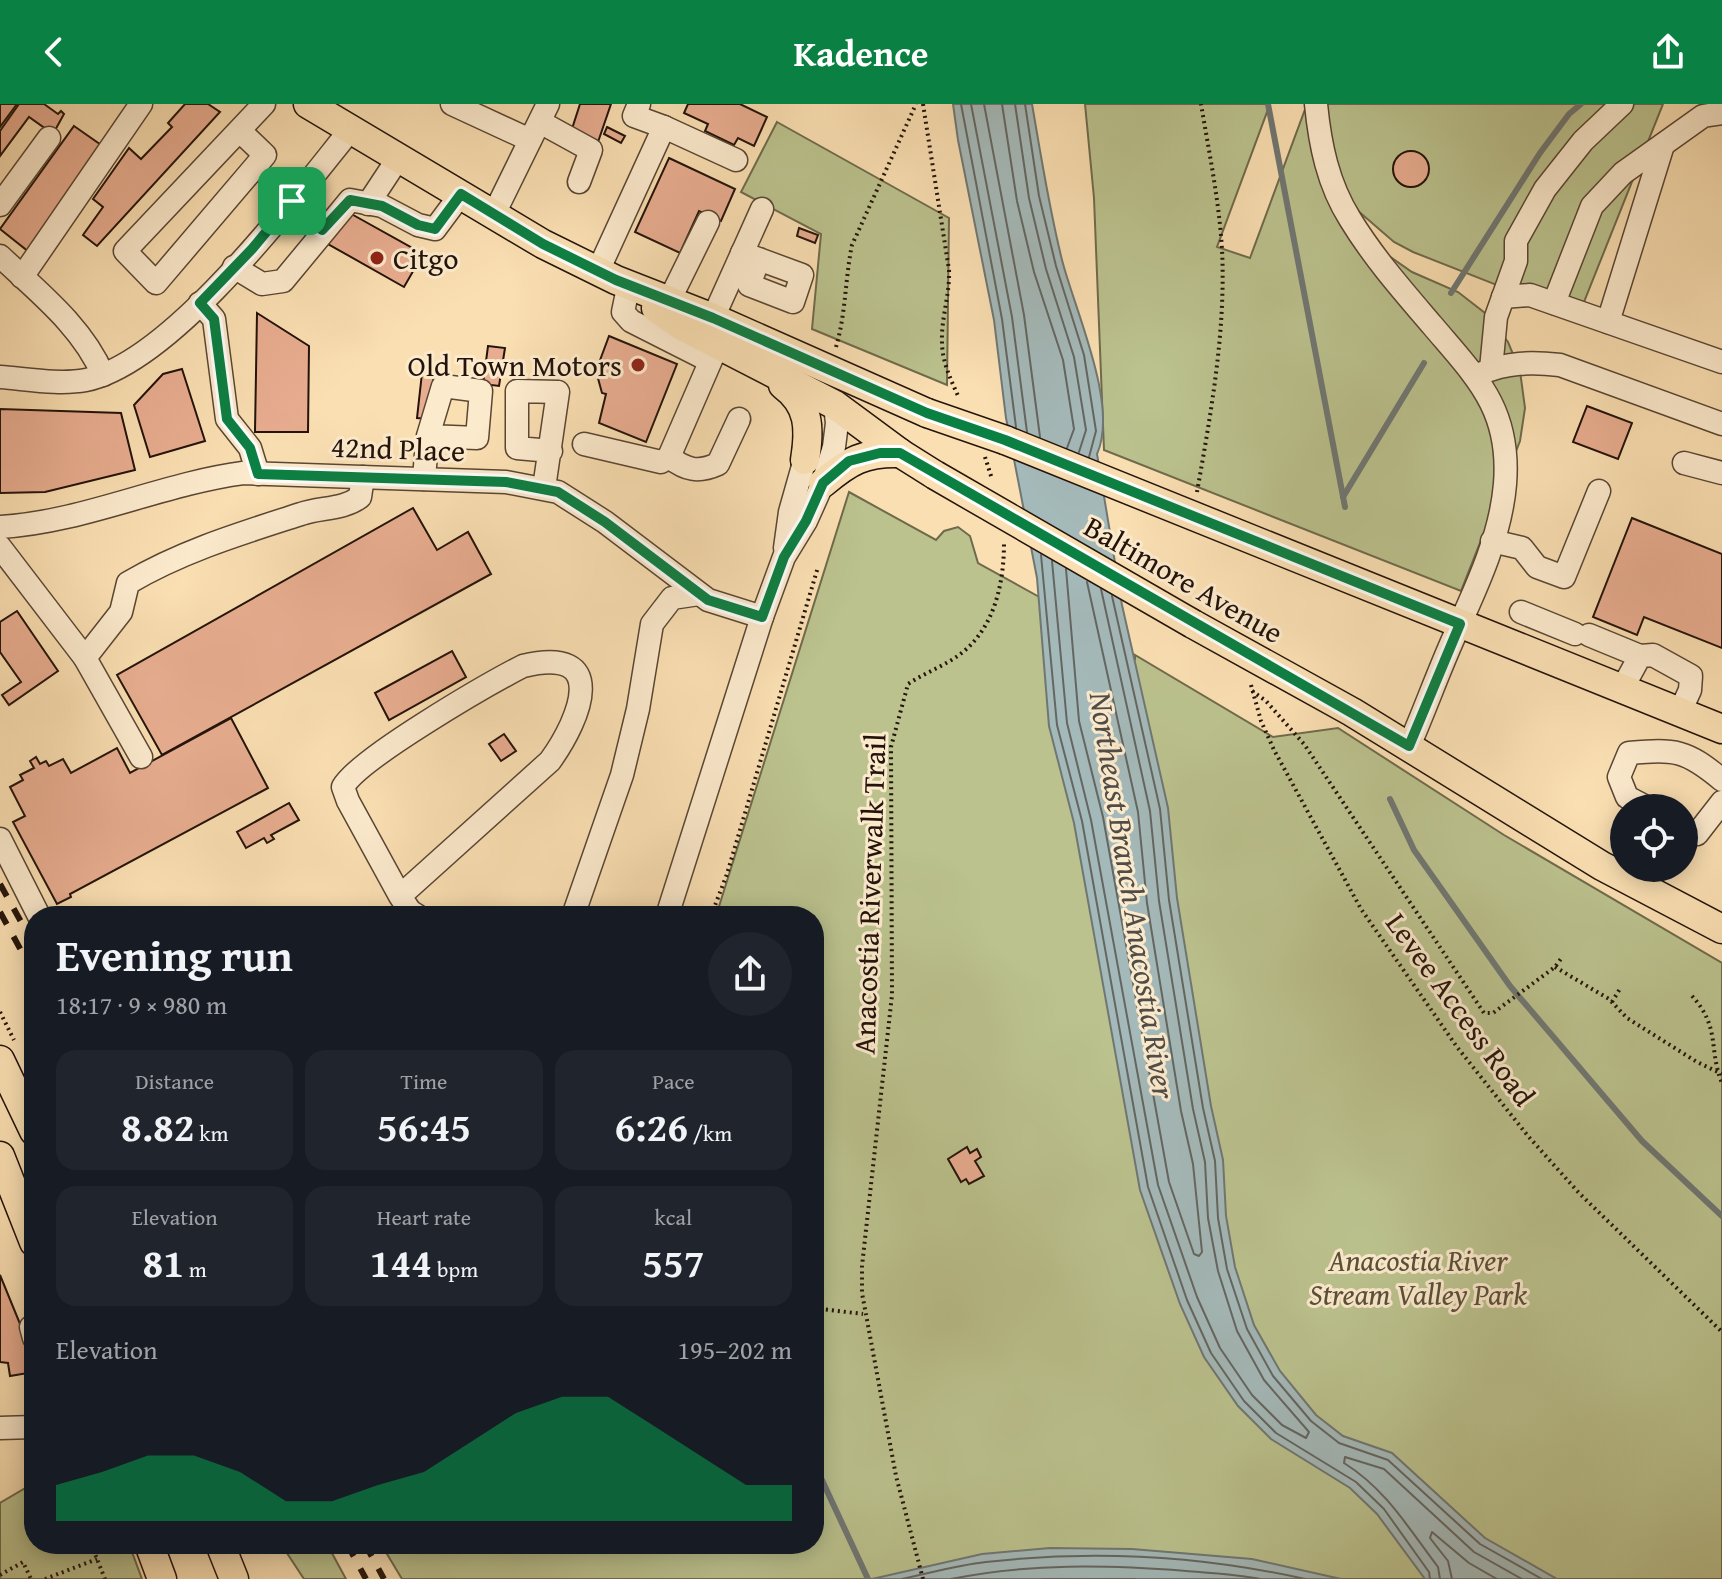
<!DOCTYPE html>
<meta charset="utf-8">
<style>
body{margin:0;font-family:"Gentium Book Plus",serif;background:#20242c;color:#f1f3f6;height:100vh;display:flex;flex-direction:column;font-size:30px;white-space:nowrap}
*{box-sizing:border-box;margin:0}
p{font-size:26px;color:#9ea1a6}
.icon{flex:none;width:44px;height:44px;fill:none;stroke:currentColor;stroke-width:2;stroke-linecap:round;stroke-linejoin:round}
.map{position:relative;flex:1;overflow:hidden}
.sheet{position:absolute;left:24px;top:802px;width:800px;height:648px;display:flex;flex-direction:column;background:#171b24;border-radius:32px;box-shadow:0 4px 20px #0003}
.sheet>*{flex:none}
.fabs{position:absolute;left:1610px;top:690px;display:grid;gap:16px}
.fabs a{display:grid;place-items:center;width:88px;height:88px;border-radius:50%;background:#171b24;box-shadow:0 4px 20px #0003;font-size:40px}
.pin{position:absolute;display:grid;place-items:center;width:68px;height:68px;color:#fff;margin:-34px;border-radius:16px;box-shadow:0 4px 12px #0006}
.round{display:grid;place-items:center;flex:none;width:84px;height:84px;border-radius:42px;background:#20242c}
.overview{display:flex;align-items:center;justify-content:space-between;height:136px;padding:0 32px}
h1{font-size:44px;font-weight:800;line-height:60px}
.figures{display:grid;grid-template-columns:repeat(3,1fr);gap:12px;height:136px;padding:8px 32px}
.figures div{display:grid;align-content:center;border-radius:20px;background:#20242c;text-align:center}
.figures b{font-size:40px;font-weight:800}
.figures small{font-size:22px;font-weight:400}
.figures p{font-size:22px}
.chart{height:224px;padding:16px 32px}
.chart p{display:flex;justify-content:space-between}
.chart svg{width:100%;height:144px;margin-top:8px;fill:#0b8043;opacity:.7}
header{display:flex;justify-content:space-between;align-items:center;height:104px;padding:0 32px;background:#0b8043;color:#fff;font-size:36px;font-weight:800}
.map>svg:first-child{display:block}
.green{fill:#bbc28e;stroke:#6f6a4c;stroke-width:2}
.water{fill:#a4b9b9;stroke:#707773;stroke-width:2}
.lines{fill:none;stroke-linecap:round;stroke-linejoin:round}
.shore{stroke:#646662;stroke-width:2}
.stream{stroke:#707773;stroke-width:6}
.building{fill:#e8ad90;stroke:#23130a;stroke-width:2}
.minor-casing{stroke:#594634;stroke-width:25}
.major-casing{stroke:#23130a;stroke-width:31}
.path{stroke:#23130a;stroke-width:4;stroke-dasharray:2 4;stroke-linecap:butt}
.minor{stroke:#fceacd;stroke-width:22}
.major{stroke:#fadfb2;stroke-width:28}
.rail{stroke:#23130a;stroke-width:6;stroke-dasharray:14 14;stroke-linecap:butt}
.major-bridge-casing{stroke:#23130a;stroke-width:31;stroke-linecap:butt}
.major-bridge{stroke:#fadfb2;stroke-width:28}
.route-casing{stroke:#fff;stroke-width:16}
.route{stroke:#0b8043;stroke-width:10}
.poi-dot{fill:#8f2418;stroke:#fceacd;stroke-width:3}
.labels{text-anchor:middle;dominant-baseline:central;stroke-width:6;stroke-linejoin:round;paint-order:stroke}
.poi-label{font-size:30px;fill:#23130a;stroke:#fceacd;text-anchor:start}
.street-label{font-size:30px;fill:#23130a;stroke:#fceacd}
.park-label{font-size:30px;font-style:italic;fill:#585038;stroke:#fceacd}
.water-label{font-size:32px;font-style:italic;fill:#504d47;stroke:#fceacd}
</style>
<header><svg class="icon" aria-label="back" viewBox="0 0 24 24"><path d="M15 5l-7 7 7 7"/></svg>Kadence<svg class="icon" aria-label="share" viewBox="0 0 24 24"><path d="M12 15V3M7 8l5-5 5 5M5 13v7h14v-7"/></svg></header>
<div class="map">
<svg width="1722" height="1475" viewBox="0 0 1722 1475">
<rect width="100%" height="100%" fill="#fadfb2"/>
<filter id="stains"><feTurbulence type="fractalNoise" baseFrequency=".0025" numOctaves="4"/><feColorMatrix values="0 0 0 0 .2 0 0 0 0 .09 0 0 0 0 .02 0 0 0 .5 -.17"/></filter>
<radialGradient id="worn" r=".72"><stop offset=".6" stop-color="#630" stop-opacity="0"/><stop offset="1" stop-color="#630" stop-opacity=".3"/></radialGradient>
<g class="green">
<polygon points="1085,0 1270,0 1217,143 1250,154 1307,0 1663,0 1578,213 1413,148 1394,138 1357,106 1376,143 1412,168 1458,188 1485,209 1508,238 1520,267 1525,304 1520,337 1461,487 1104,346 1094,94"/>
<polygon points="777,18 949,114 947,281 812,225 821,130 741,88"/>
<polygon points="849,388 936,436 944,427 958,423 970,432 978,459 1043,495 1135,555 1135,551 1273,633 1338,624 1504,731 1722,859 1722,1475 402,1475 381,1440 814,1440 814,812 716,812"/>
<polygon points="34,1379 34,1440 129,1440 142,1475 0,1475 0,1399"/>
<polygon points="281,1440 327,1440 346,1475 304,1475"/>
</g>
<g class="water">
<path d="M953,0H1032C1041,52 1049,104 1062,156C1075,207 1119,301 1097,350L1122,501L1168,704L1177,794L1211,1002L1223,1056L1226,1112L1235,1163L1254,1221L1280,1267L1316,1311L1343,1332L1392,1349L1485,1434L1557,1475H1425L1377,1410L1350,1384L1271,1335L1238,1302L1204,1253L1180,1200L1140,1086L1074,719L1049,622L1037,474L1006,314L994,216L958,36Z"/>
<polygon points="1050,1444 1132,1445 1252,1455 1341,1475 872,1475 982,1450"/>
</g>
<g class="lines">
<g class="shore">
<polyline points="961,0 1002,215 1016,323"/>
<polyline points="971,0 1012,213 1027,328"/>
<polyline points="984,0 1024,211 1040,333"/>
<polyline points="1002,0 1017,97 1034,168 1063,256 1074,325 1067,344"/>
<polyline points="1015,0 1029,94 1046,165 1074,253 1086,326 1079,348"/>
<polyline points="1025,0 1039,92 1056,162 1084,251 1096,327 1089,353"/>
<polyline points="1041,451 1057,621 1082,717 1148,1083 1187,1196 1211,1249 1244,1297 1276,1329 1356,1378 1384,1405 1429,1468 1430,1475"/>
<polyline points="1052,457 1067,619 1091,716 1158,1081 1197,1193 1220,1244 1252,1291 1282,1321 1306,1334 1309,1328 1264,1276 1237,1227 1218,1167 1208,1114 1205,1058 1193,1005 1159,797 1150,707 1101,485"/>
<polyline points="1066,465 1079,617 1103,713 1169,1078 1194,1150 1199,1152 1202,1148 1193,1060 1181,1007 1147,799 1138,708 1087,478"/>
<polyline points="1112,492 1160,705 1169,796 1203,1004 1215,1057 1218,1114 1227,1165 1247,1225 1273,1272 1311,1317 1339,1339 1388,1356 1480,1440 1542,1475"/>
<path d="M902,1475C930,1469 958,1461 986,1458C1092,1446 1202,1452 1305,1475"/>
<path d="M951,1475C1029,1459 1107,1461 1186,1467C1210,1469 1236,1470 1260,1475"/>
<polyline points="1042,1475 1135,1475"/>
<path d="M1440,1475L1438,1463C1409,1425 1386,1385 1344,1359L1345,1353L1384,1365L1474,1448L1522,1475"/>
<polyline points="1452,1475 1448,1457 1430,1434 1432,1428 1469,1459 1497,1475"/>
</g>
<g class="stream">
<polyline points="1268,0 1345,403"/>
<polyline points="1451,189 1540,49 1569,10 1581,0"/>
<polyline points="1343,393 1424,259"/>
<polyline points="1390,695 1414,746 1510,882 1642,1037 1722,1112"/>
<polyline points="814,1359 868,1475"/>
</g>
</g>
<g class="building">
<polygon points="0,0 17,0 0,23"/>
<polygon points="19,0 44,0 58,10 61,7 64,10 53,30 29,13 0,52 0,27"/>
<polygon points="185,0 208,0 220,8 97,142 83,131 103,103 93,95 129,44 141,55 172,23 168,19"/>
<polygon points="580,0 611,0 598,38 571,28"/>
<polygon points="688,0 740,0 767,13 754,42 738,34 734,41 705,27 708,20 684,9"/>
<polygon points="74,22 104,43 29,148 0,125"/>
<polygon points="607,23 625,32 621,39 604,30"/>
<circle cx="1411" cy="65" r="18"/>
<polygon points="669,54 735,85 721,117 699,107 680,149 635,128"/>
<polygon points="346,107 423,150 404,183 328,140"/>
<polygon points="799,124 818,131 815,139 797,132"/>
<polygon points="257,209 309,242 308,328 255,328"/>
<polygon points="609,232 677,260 646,338 599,319 606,290 602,289 596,267"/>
<polygon points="488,242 505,244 499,282 483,280"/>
<polygon points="182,265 205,337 150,353 134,301 163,270"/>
<polygon points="422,269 434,270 429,315 417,314"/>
<polygon points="1587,302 1632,319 1618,355 1573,338"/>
<polygon points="0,305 121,309 135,366 45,388 0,389"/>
<polygon points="413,404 437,446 468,428 491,470 162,651 117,571"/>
<polygon points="1632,414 1722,450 1722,544 1644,513 1637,531 1593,513"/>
<polygon points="17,507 58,567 9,601 2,591 21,578 0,548 0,518"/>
<polygon points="452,547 466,573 389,616 375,589"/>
<polygon points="231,614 268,684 70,790 71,793 57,800 13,718 25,712 10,683 23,676 20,671 34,664 30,657 36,653 40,660 46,657 49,662 63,655 71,669 117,644 130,669"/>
<polygon points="504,630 516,647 501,657 489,640"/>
<polygon points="289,699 299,716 271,731 274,735 267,739 264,734 246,744 237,728"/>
<polygon points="967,1043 970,1049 977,1045 981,1053 975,1057 984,1072 969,1080 966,1075 961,1078 948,1055"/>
<polygon points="0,1171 34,1254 34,1268 10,1272 8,1259 0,1258"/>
</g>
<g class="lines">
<g class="minor-casing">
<g id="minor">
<polyline points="452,0 530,36"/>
<polyline points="639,0 634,12 664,23"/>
<path d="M1316,0C1320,41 1328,80 1350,115C1373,153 1403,187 1432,221C1476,273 1511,305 1505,380C1501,430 1478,480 1458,524C1440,563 1426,603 1409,642"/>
<polyline points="540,18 591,46 579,78"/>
<polyline points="240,27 265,51 156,179 125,147 264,0"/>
<polyline points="292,97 322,126"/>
<polyline points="368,100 399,53"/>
<polyline points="0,101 49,34"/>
<polyline points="494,110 548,0"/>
<polyline points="742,149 802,171 793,198 749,181 759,155"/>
<path d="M0,152C38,188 82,222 103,271"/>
<polyline points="234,163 262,180 283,177 350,96 382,102 418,121 435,125 461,90"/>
<polyline points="598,167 664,23 736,56"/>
<polyline points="22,173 141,0"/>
<polyline points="628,184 623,208 631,217 710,257"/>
<polyline points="1503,193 1530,191 1722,258"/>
<polyline points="670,195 708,118"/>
<polyline points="200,199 214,215 227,315 250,344 258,370"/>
<polyline points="1554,199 1592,102 1623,69 1703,12 1722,9"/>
<polyline points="713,214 762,105"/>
<polyline points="1608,218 1663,41"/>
<polyline points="1491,265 1496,213 1516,157 1516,137 1545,85 1583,37 1622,0"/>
<path d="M1480,270C1506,258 1532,258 1560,261L1722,320"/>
<path d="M0,273C27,275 59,281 86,276C173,258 295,94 351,25"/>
<polyline points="584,340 661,358 669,353 718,240"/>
<path d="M669,353C686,366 698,369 718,360L739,315"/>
<polyline points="1684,359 1722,369"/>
<polyline points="424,375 427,337 428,332 443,282 481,287 477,334 428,332"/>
<polyline points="544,384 558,288 517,287 517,344 551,347"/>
<path d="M0,423C84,418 161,380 243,369L506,378L558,388L605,418L708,496L762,513"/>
<polyline points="1492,437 1522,444 1537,463 1564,473 1599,387"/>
<polyline points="0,443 85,554"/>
<polyline points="785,444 790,408 809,341"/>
<polyline points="1521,508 1575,530"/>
<polyline points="1589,531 1640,552"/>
<polyline points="1622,585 1640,552 1653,551 1691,572 1690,586 1680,608"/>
<path d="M141,653L85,554L121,508L128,479C182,447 242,429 301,410C321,403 343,406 360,393L363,373"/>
<path d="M1648,704L1627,693L1619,673L1629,649C1676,645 1686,646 1722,676"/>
<polyline points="1684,724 1697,730 1722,698"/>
<polyline points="0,735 39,812"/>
<path d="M400,792L550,657C581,614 610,541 523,562C488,580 358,655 343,683L348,697L400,792L410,807L418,812"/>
<polyline points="573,812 622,671 638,605 652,520 672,494 699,490"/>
<polyline points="667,812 762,513 784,453 806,417 823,379 834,343 837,319 835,301"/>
<polyline points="31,1223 34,1234"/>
<polyline points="0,1324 34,1323"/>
</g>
</g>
<g class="major-casing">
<g id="major">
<polyline points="308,0 543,140 616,176 713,214 927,309"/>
<polyline points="656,204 678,220 835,301 900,349 935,371"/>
<path d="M783,281C810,301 810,325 805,356"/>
<polyline points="1005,336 1722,625"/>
<path d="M823,379C849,357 864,348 900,349"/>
<polyline points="1193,520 1352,608 1602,762 1722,825"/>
<polyline points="0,956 34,1027"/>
<polyline points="0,1052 34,1138"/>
<polyline points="149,1440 162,1475"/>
<polyline points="220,1440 234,1475"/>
</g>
</g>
<g class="path">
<path d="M923,0L949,166C950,191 941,214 942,238C942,258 951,276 959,294"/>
<path d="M836,243C846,209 845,175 852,141L916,0"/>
<polyline points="985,353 992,375"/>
<path d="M1197,388C1211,309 1226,226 1222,145C1219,96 1209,48 1201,0"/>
<polyline points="1251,581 1261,617 1274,646 1361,805 1457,943 1528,1032 1579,1089 1722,1228"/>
<polyline points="1252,587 1266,597 1304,640 1484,909 1493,909 1555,863 1563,852"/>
<polyline points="711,812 727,770 818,463"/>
<polyline points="1555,863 1609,895 1627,914 1697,958 1722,970"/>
<path d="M1692,892C1721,924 1708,945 1722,979"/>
<polyline points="1612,898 1621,883"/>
<polyline points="0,908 14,936"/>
<polyline points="814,1204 863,1210"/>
<polyline points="91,1440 105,1475"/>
<polyline points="0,1471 23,1458 31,1475"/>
<polyline points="45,1475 97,1455"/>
<path d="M923,1475L896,1372L862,1189V1162L892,891L891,643L908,580C926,568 947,561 963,548C995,522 1004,478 1004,439"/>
</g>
<use href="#minor" class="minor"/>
<use href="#major" class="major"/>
<g class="rail">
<polyline points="0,780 34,841"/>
<polyline points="0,808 34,870"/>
<polyline points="347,1440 366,1475"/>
<polyline points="365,1440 384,1475"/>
</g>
<g class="major-bridge-casing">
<g id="major-bridge">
<polyline points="927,309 1005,336"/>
<polyline points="935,371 1193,520"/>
</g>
</g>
<use href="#major-bridge" class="major-bridge"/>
</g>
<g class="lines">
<g class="route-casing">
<polygon id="route" points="461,90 543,140 616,176 713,214 927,309 1005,336 1460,520 1409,642 900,349 880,349 849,357 823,379 806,417 784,453 762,513 708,496 605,418 558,388 506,378 258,370 250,344 227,315 214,215 200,199 252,145 292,97 322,126 350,96 382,102 418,121 435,125"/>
</g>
<use href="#route" class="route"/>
</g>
<g class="poi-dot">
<circle cx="377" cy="154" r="8"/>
<circle cx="638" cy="261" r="8"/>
</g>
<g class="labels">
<g class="poi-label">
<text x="393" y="154">Citgo</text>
<text x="622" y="261" text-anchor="end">Old Town Motors</text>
</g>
<g class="street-label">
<text transform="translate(398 344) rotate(2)">42nd Place</text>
<text transform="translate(1184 475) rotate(30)">Baltimore Avenue</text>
<text transform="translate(869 790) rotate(-88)">Anacostia Riverwalk Trail</text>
<text transform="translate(1461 905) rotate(54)">Levee Access Road</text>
</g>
<g class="park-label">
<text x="1418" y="1156">Anacostia River<tspan x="1418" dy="34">Stream Valley Park</tspan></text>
</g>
<g class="water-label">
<text transform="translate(1133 791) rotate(81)">Northeast Branch Anacostia River</text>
</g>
</g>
<rect width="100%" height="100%" filter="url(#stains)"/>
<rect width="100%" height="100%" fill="url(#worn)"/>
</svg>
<div class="fabs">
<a><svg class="icon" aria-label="locate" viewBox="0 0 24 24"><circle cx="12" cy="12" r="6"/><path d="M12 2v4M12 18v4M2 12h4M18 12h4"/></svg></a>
</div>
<div class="pin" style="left:292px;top:97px;background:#1e9e55"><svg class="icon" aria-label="arrive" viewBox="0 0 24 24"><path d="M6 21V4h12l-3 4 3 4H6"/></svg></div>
<section class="sheet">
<div class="overview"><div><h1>Evening run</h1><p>18:17 · 9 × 980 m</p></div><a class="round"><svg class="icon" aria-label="share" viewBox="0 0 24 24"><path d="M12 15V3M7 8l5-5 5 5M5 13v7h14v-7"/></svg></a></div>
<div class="figures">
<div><p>Distance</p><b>8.82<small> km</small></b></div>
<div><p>Time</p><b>56:45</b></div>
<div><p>Pace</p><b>6:26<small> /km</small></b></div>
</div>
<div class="figures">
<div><p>Elevation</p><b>81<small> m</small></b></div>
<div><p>Heart rate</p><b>144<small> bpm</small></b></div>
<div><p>kcal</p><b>557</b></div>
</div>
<div class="chart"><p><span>Elevation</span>195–202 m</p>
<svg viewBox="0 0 160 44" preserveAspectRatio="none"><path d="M0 44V33L10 29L20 24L30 24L40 29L50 38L60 38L70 33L80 29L90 20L100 11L110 6L120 6L130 15L140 24L150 33L160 33V44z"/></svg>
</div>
</section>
</div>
